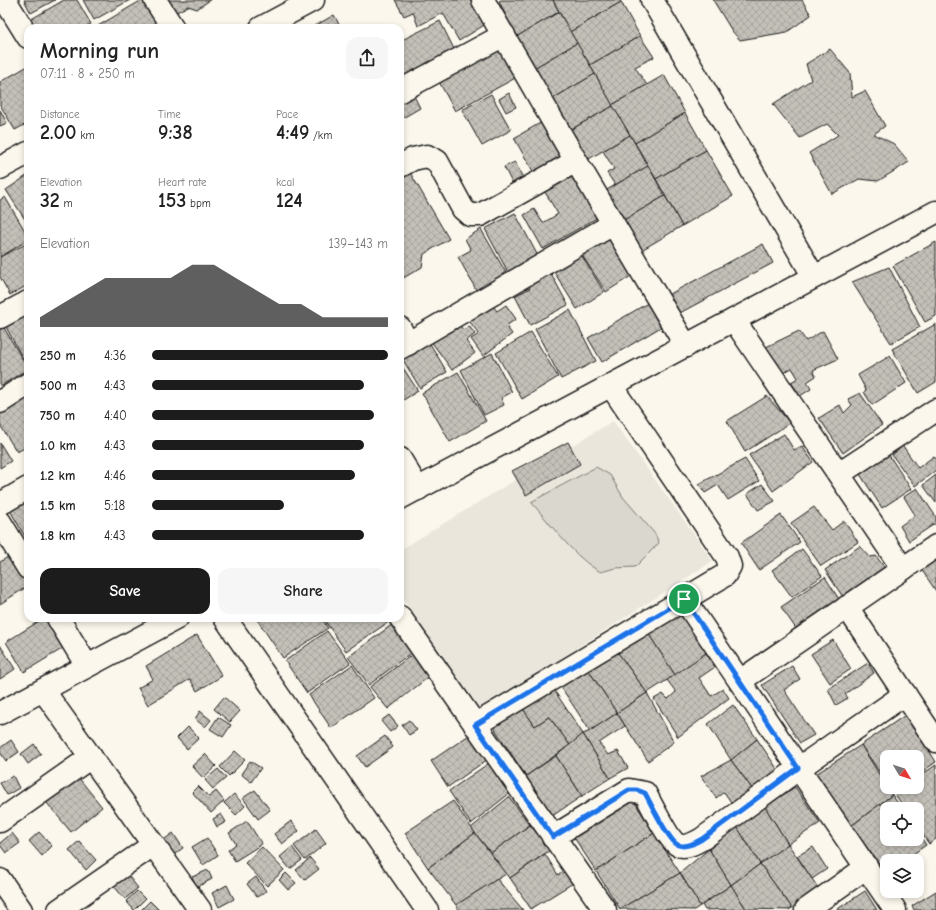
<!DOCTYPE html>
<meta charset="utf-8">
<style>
body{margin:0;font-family:"Comic Neue",sans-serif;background:#f6f6f6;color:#222;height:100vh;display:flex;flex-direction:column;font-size:15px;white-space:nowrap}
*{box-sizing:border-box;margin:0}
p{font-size:13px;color:#767676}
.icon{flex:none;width:22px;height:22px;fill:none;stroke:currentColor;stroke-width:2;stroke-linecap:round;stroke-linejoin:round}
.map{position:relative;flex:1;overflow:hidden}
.details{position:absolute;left:24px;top:24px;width:380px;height:598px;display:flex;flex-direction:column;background:#fff;border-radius:12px;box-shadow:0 2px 6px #0003}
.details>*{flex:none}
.needle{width:26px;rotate:129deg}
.fabs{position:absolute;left:880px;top:750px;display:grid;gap:8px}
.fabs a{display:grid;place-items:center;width:44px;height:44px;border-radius:8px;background:#fff;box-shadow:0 2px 6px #0003;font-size:20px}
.pin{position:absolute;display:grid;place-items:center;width:34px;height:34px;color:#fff;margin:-17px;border:2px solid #fff;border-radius:50%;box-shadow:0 1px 4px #0007}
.round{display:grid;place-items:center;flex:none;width:42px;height:42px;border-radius:12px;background:#f6f6f6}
.headline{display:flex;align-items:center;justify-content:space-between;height:68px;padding:0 16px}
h1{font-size:22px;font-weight:700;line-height:30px}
.stats{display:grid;grid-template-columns:repeat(3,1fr);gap:6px;height:68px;padding:4px 16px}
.stats div{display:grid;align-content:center}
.stats b{font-size:20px;font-weight:700}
.stats small{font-size:11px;font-weight:400}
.stats p{font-size:11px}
.chart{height:112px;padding:8px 16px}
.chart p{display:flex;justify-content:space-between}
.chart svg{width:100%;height:72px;margin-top:4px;fill:#1c1c1c;opacity:.7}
.primary-button{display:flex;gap:8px;margin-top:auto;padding:8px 16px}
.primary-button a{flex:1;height:46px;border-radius:12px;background:#1c1c1c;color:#fff;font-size:16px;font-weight:700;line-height:46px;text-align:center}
.primary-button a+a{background:#f6f6f6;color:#222}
ul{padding:0 16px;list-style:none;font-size:13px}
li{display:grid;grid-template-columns:64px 48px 1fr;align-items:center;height:30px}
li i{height:10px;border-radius:5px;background:#1c1c1c}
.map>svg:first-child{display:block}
.built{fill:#eae6dc}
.green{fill:#dad7ce;stroke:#7b7a75}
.building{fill:url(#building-cross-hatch);stroke:#1c1c1c}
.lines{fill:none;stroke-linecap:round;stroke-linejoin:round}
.minor-casing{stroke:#1c1c1c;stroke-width:25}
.minor{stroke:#fbf7ec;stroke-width:22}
.route-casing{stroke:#fff;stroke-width:8}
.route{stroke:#1a73e8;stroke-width:5}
</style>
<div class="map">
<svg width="936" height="910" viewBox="0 0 936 910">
<defs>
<pattern id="building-cross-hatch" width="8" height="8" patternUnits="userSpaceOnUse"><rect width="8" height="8" fill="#c3c0b8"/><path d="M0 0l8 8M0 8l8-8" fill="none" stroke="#a7a49e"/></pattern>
</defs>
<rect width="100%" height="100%" fill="#fbf7ec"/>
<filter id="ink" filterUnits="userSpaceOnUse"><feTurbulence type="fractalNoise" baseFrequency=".025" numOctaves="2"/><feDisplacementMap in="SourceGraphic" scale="8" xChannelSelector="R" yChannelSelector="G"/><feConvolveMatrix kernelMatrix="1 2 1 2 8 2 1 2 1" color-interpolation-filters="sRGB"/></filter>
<g filter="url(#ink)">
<polygon class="built" points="613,421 713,561 481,710 400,595 400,550"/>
<path class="green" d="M596,467L610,475L623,497L655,534L659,543L635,567L615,568L601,572C576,560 550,523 531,502Z"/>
<g class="building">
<polygon points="24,0 55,0 31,13"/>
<polygon points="64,0 77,0 91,24 83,28 32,28 28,21"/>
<polygon points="83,0 130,0 94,20"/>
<polygon points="142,0 146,0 162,28 99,28 98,26"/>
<polygon points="167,0 210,0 197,9 188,6 175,13"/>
<polygon points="395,0 474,0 489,22 459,41 443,13 418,26 413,12 404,16"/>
<polygon points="501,0 553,0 559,12 516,37 499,1"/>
<polygon points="553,0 620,0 621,2 570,32"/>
<polygon points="713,0 802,0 811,15 787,32 740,40 732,31"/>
<polygon points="621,2 640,36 590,65 570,32"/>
<polygon points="559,12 577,43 534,68 516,37"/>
<polygon points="334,15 341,28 313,28 313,27"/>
<polygon points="440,21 455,51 400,79 400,41"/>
<polygon points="640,36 654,57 635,67 647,85 612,105 590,65"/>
<polygon points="501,42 519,76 455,111 437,78"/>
<polygon points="577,43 595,74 552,99 534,68"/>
<polygon points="830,49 850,73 852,97 865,91 885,126 874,134 894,144 909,162 878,181 859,179 832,194 809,153 838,135 827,124 800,138 773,104 811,80 806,64"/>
<polygon points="28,66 28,123 15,130 0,105 0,82"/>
<polygon points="595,74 613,106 570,130 552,99"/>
<polygon points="664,75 685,113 635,143 612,105"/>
<polygon points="411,90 420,108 401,119 400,96"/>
<polygon points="509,93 516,107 506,112 499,99"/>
<polygon points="491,94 511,130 482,146 462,110"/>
<polygon points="613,106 630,135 587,160 570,130"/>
<polygon points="0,110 7,123 0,126"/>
<polygon points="685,113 706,150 656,179 635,143"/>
<polygon points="542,122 561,157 534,173 514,138"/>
<polygon points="630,135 648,166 615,185 607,173 614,169 603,151"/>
<polygon points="706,150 733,196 682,226 656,179"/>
<polygon points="515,162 523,178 512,183 504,167"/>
<polygon points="648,166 665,196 622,221 605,191"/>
<polygon points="573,168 600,216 543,249 524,215 534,209 543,223 558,214 542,187"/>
<polygon points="408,169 449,239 424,254 422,267 400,280 400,173"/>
<polygon points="28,175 28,224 6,190"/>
<polygon points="665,196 682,226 640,251 622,221"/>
<polygon points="5,197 28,236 28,240 0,257 0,200"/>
<polygon points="515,213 539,258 509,274 485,229"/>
<polygon points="481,229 509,278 479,295 458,257 471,250 465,239"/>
<polygon points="613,231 639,271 606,292 580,252"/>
<polygon points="936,242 936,316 925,322 893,266"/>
<polygon points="28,243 28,285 10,295 0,277 0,257"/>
<polygon points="763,244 773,263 676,315 666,296"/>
<polygon points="578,250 604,292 577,309 551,267"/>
<polygon points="889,267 920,327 891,343 852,282"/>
<polygon points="548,268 568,305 530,325 515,296 530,288 525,280"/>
<polygon points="653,300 666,324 602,362 588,338"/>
<polygon points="489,301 497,311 506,305 516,319 506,326 512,334 483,356 471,339 479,334 467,318"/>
<polygon points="570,310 596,361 561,379 535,329"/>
<polygon points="28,314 28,368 6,327"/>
<polygon points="0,321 28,369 0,386"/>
<polygon points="459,324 463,330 469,326 475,334 466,341 475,353 452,370 428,337"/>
<polygon points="936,324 936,382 918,393 892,349"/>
<polygon points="799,331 806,341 823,331 838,359 813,370 816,376 807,382 811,389 800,396 791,382 798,378 792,368 783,373 766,347"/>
<polygon points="531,332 558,377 522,399 496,353"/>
<polygon points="426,337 447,372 420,388 400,355"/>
<polygon points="492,353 512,392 501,398 504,405 484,415 461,370"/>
<polygon points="890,356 906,383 872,405 864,392 866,390 858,375"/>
<polygon points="400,363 418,391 400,402"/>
<polygon points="458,372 486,421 450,442 422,393"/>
<polygon points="860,393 882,425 843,453 819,418 840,405 844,413 852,405 848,399"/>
<polygon points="28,395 28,446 17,452 0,425 0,407"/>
<polygon points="767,396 790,423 745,452 727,421"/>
<polygon points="784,434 794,450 802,446 813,462 773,491 749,455"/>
<polygon points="568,442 580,464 526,495 512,471"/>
<polygon points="0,443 11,461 0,468"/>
<polygon points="903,446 918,468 934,456 936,459 936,470 915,486 892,455"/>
<polygon points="887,452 911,489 882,508 854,465"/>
<polygon points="745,459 759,481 728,500 718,485 705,493 699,484"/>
<polygon points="936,475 936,503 923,485"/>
<polygon points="762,484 775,501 758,510 747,494"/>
<polygon points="917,488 936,517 936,523 909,541 900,526 915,515 904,497"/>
<polygon points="28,493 28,542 7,505"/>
<polygon points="814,507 832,530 844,521 858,542 821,566 791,523"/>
<polygon points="781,515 800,542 759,570 741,543"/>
<polygon points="860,546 870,557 876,556 887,571 845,600 825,570"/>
<polygon points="802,549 822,576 792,597 772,570"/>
<polygon points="11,555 28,581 28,586 0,604 0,562"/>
<polygon points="936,555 936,591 919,566"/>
<polygon points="825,577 842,604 799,633 781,607"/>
<polygon points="679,610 706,653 675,675 646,630"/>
<polygon points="44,618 47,618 65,647 24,672 6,642"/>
<polygon points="256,618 321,618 328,628 283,658"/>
<polygon points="329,618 388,618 390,621 346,651 325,621"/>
<polygon points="393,624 413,651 369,685 348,657"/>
<polygon points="646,630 675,675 647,693 616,650"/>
<polygon points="327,631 350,663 307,693 285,661"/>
<polygon points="197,635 222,676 197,691 190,679 148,705 138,688 153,679 146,666"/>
<polygon points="833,640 851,669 830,683 811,654"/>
<polygon points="0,645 15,669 0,679"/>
<polygon points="616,650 647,693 617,713 587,668"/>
<polygon points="414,653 431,675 388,709 370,687"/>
<polygon points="706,653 715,667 699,678 711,696 723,689 729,698 678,737 654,699 663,694 668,699 676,692 667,680"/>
<polygon points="868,663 874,673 845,694 848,698 836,705 828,689"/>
<polygon points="352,665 374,698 331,728 309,695"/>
<polygon points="792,666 800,679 784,690 814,735 800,743 762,685"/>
<polygon points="587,668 617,713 590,731 561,687"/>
<polygon points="554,690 583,734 570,745 549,717 535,726 523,709"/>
<polygon points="647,693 674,742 648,761 617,713"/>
<polygon points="224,697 240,711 230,722 214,709"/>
<polygon points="733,705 757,739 731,760 708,724"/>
<polygon points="523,709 535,726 549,717 570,745 526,776 493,726"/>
<polygon points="200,711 211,720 205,727 195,719"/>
<polygon points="617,713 625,726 599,743 608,755 618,751 628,768 610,778 583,734 590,731"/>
<polygon points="907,714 936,762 917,775 917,757 887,757 887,783 861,745"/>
<polygon points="389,715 398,726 390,732 381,721"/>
<polygon points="218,717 231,725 223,737 210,729"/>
<polygon points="409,720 417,730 409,735 402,725"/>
<polygon points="188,727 199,738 187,749 177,738"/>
<polygon points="472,733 488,759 448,787 431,761"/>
<polygon points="583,734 610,778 582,796 556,756"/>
<polygon points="385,736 393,747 365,767 357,756"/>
<polygon points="757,739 778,770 753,790 731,760"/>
<polygon points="11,740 19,752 6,761 0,752 0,748"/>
<polygon points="34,744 41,754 28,764 21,754"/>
<polygon points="861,745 892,795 851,826 816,774"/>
<polygon points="235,751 245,760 229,776 220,767"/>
<polygon points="205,754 216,766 203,778 192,766"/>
<polygon points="556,756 582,796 552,816 526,776"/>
<polygon points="731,760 753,790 733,805 724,792 716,798 701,776"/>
<polygon points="250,761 261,768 251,782 241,774"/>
<polygon points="489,763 510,793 471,824 449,791"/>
<polygon points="936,765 936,839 929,844 917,826 917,809 905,809 895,794 905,787 917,787 917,778"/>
<polygon points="218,769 226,778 213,789 205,780"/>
<polygon points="74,772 102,807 71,832 42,797"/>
<polygon points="13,776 19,788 7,795 0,783"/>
<polygon points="198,786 209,797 216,791 224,801 211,813 192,792"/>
<polygon points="795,787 820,823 788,844 765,807"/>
<polygon points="255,790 270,810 258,819 243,798"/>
<polygon points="234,794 245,806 236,815 224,803"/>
<polygon points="892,795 902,809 887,809 887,839 917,839 917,831 926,845 903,861 887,861 887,872 886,873 851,826"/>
<polygon points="509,797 530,825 491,853 471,828"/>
<polygon points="632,798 654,833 596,871 573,836"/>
<polygon points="453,801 475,833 428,868 405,833"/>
<polygon points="765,807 788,844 760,864 737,827"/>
<polygon points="221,814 226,822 217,827 213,819"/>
<polygon points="247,821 262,844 235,861 228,850 236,844 229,833"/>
<polygon points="291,821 299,831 282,844 274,834"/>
<polygon points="530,825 550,850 510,878 491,853"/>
<polygon points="737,827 760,864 731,885 709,849"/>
<polygon points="316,829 326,843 305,860 294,846"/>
<polygon points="39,832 52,846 42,856 29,841"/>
<polygon points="12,833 20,843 6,853 0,845 0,843"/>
<polygon points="173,833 183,848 170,857 161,842"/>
<polygon points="475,833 506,874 456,905 428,868"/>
<polygon points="654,833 680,873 620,909 596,871"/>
<polygon points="207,838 218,855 203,865 192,847"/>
<polygon points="79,841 96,860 86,870 69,850"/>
<polygon points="788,844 819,889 792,908 760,864"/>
<polygon points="262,847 284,870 267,886 245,863"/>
<polygon points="292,847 302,860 290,869 280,857"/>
<polygon points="813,847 827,869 812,879 797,856"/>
<polygon points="709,849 731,885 700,906 680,873"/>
<polygon points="545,854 558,875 566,871 573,883 531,909 510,878"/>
<polygon points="310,858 319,869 305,880 296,870"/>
<polygon points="760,864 792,908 789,910 746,909 731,885"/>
<polygon points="208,870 212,879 197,887 192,877"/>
<polygon points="126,873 138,888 125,899 112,884"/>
<polygon points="286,873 296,883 288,890 279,880"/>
<polygon points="680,873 700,906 694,910 620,909"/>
<polygon points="256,877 266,891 257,897 247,884"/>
<polygon points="497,879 523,910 459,910 456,905"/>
<polygon points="227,885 234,899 219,907 212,893"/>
<polygon points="731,885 746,909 705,910 702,905"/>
<polygon points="137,891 145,899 134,910 126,901"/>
<polygon points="865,891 877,910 836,910"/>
<polygon points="936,891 936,910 914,910 912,906"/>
<polygon points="150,901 159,910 141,910"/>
</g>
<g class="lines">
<g class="minor-casing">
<g id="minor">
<polyline points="5,0 28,37"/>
<polyline points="155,0 173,28"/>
<polyline points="483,0 576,161 686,346"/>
<polyline points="652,0 814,277"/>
<polyline points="261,28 313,0"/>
<polyline points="400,91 504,35"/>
<polyline points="400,166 413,159 427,156 437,161 463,209 470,215 480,215 576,161"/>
<polyline points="0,168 28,153"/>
<polyline points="0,317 28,302"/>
<polyline points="734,320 903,569"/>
<polyline points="400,328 408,344"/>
<polyline points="400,348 613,224"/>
<polyline points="0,402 28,384"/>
<polyline points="400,459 418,489"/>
<polyline points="839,474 936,410"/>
<polyline points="400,498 936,212"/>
<polyline points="0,504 28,488"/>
<polyline points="0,522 28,568"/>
<polyline points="684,599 895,910"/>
<polyline points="847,607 936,741"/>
<polyline points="400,617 605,910"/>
<polyline points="58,618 87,666"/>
<polyline points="225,618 427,910"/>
<polyline points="740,681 936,546"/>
<polyline points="43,690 200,910"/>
<polyline points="0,713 177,618"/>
<polyline points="475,725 725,575 730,566 727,557 611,386"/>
<polyline points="0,821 91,757"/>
<path d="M553,837L629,790L645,793C651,804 669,841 678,845C686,848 695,843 702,839L798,769L905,694"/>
<polyline points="0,880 21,910"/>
<polyline points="59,910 153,845"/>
<polyline points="806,910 867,867"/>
</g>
</g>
<use href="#minor" class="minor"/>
</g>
</g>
<g class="lines" filter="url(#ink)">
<g class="route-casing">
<path id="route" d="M684,599L798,768L702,839C695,843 686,848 678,845C669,841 651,804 645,793L637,790H629L553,837L475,725Z"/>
</g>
<use href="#route" class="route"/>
</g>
</svg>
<div class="fabs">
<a><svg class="needle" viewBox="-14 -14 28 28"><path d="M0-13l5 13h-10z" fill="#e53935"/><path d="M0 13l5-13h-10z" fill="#767676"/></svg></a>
<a><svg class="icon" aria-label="locate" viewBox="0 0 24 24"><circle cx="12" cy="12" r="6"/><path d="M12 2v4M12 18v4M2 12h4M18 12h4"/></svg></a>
<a><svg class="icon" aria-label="layers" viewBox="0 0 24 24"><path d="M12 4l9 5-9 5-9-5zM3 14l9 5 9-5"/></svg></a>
</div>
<div class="pin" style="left:684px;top:599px;background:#1e9e55"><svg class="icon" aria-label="arrive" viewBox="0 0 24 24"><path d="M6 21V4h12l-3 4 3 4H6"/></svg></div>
<section class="details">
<div class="headline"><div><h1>Morning run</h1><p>07:11 · 8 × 250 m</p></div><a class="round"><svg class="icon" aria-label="share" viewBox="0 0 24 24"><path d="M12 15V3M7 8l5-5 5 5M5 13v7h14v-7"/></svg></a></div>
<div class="stats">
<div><p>Distance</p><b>2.00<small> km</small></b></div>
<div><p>Time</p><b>9:38</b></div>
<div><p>Pace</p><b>4:49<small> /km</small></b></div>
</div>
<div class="stats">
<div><p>Elevation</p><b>32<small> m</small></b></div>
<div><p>Heart rate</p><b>153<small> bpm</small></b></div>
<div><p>kcal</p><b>124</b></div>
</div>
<div class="chart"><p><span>Elevation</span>139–143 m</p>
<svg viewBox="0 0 160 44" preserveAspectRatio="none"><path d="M0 44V38L10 30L20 22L30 14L40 14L50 14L60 14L70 6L80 6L90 14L100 22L110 30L120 30L130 38L140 38L150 38L160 38V44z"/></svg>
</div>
<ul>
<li><b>250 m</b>4:36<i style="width:100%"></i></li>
<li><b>500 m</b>4:43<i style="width:90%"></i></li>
<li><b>750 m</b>4:40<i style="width:94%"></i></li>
<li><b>1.0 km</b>4:43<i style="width:90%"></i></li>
<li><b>1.2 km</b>4:46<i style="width:86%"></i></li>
<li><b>1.5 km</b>5:18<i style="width:56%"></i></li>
<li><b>1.8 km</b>4:43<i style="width:90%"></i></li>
</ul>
<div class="primary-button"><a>Save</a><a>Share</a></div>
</section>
</div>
